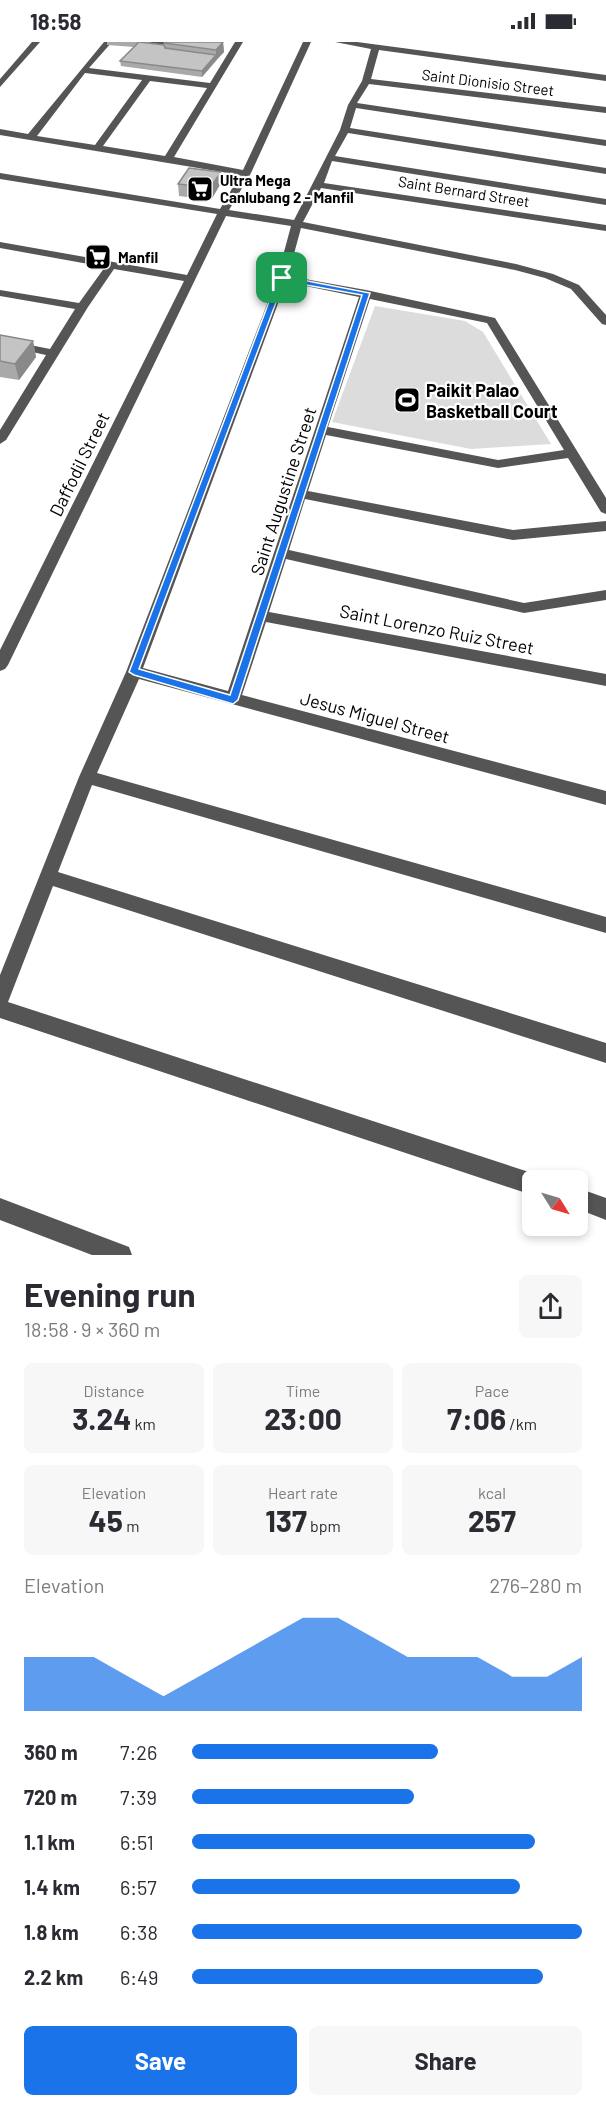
<!DOCTYPE html>
<meta charset="utf-8">
<style>
body{margin:0;font-family:Barlow,sans-serif;background:#f7f7f7;color:#2b2b33;height:100vh;display:flex;flex-direction:column;font-size:22px;white-space:nowrap}
*{box-sizing:border-box;margin:0}
p{font-size:20px;color:#7c7c81}
.icon{flex:none;width:33px;height:33px;fill:none;stroke:currentColor;stroke-width:2;stroke-linecap:round;stroke-linejoin:round}
.map{position:relative;height:1213px;overflow:hidden}
.panel{display:flex;flex-direction:column;background:#fff;flex:1}
.panel>*{flex:none}
.needle{width:39px;rotate:127deg}
.controls{position:absolute;left:522px;top:1128px;display:grid;gap:12px}
.controls a{display:grid;place-items:center;width:66px;height:66px;border-radius:9px;background:#fff;box-shadow:0 3px 9px #0003;font-size:30px}
.pin{position:absolute;display:grid;place-items:center;width:51px;height:51px;color:#fff;margin:-26px;border-radius:12px;box-shadow:0 3px 9px #0006}
.round{display:grid;place-items:center;flex:none;width:63px;height:63px;border-radius:9px;background:#f7f7f7}
.head{display:flex;align-items:center;justify-content:space-between;height:102px;padding:0 24px}
h1{font-size:33px;font-weight:700;line-height:45px}
.metrics{display:grid;grid-template-columns:repeat(3,1fr);gap:9px;height:102px;padding:6px 24px}
.metrics div{display:grid;align-content:center;border-radius:9px;background:#f7f7f7;text-align:center}
.metrics b{font-size:30px;font-weight:700}
.metrics small{font-size:16px;font-weight:400}
.metrics p{font-size:16px}
.chart{height:168px;padding:12px 24px}
.chart p{display:flex;justify-content:space-between}
.chart svg{width:100%;height:108px;margin-top:6px;fill:#1a73e8;opacity:.7}
.button{display:flex;gap:12px;margin-top:auto;padding:12px 24px}
.button a{flex:1;height:69px;border-radius:9px;background:#1a73e8;color:#fff;font-size:24px;font-weight:700;line-height:69px;text-align:center}
.button a+a{background:#f7f7f7;color:#2b2b33}
ul{padding:0 24px;list-style:none;font-size:20px}
li{display:grid;grid-template-columns:96px 72px 1fr;align-items:center;height:45px}
li i{height:15px;border-radius:8px;background:#1a73e8}
.status{display:flex;justify-content:space-between;align-items:center;height:42px;padding:0 30px;background:#fff;direction:ltr}
.status svg{height:16px;fill:currentColor}
.map>svg:first-child{display:block}
.green{fill:#dcdcdc}
.lines{fill:none;stroke-linecap:round;stroke-linejoin:round}
.minor{fill:#555;fill-rule:evenodd}
.wall{fill:#a9a9a9}
.shaded-wall{fill:#898989}
.building{fill:#c4c4c4;stroke:#898989;stroke-width:1.5}
.route{fill:#1a73e8;stroke:#fff;stroke-width:1.5;fill-rule:evenodd}
.labels{text-anchor:middle;dominant-baseline:central;stroke-width:4.5;stroke-linejoin:round;paint-order:stroke}
.far-street-label{font-size:15px;fill:#000;stroke:#fff}
.far-poi-label{font-size:15px;font-weight:bold;fill:#000;stroke:#fff;text-anchor:start}
.poi-label{font-size:18px;font-weight:bold;fill:#000;stroke:#fff;text-anchor:start}
.street-label{font-size:18px;fill:#000;stroke:#fff}
</style>
<div class="status"><b>18:58</b><svg viewBox="0 0 49 12"><path d="M0 12V9h3v3zM5 12V6h3v6zM10 12V3h3v9zM15 12V0h3v12zM26 1h20v11H26zM47 4h2v5h-2z"/></svg></div>
<div class="map">
<svg width="606" height="1213" viewBox="0 0 606 1213">
<rect width="100%" height="100%" fill="#fff"/>
<polygon class="green" points="375,264 465,279 483,290 551,402 471,407 332,380"/>
<g class="lines">
<g class="minor">
<polygon points="32,0 40,0 0,45 0,37"/>
<path d="M104,0H112L89,26L210,41L235,0H243L174,115L243,128L303,0H311L251,131L229,168L294,178L340,88L348,63L362,39L371,7L335,0H357L606,33V39L379,8L371,37L606,65V71L369,42L357,61L606,98V104L356,66L350,86L606,126V132L348,91L335,114L606,157V163L332,119L324,141L606,183V189L321,146L303,180L516,222L553,232L579,243L606,273V283L602,282L571,247L545,236L515,228L301,186L288,234L366,248L495,276L606,456V472L601,470L568,416L498,426L326,393L308,449L513,488L606,479V489L513,498L305,457L289,508L524,561L606,548V558L524,571L286,517L269,570L606,632V644L266,580L242,653L606,749V763L139,637L97,731L606,875V891L92,743L58,830L606,1001V1021L53,844L8,960L532,1131L539,1135L541,1138H532V1153L0,976V933L79,735L126,630L277,236L291,184L226,174L8,623L5,627L0,629V608L184,239L114,227L88,265L6,398L0,402V388L46,313L0,303V297L50,307L75,267L0,254V248L79,261L105,225L0,206V200L187,233L217,172L0,137V131L220,167L240,133L0,93V87L28,92ZM85,31L142,38L95,103L37,94ZM150,39L207,46L165,114L103,104ZM286,240L359,255L228,649L143,626ZM370,257L487,281L564,408L498,418L328,385Z"/>
<polygon points="146,0 170,0 186,4 182,6"/>
<polygon points="578,1146 606,1156 606,1178 578,1167"/>
<polygon points="0,1156 129,1205 132,1213 92,1213 0,1178"/>
</g>
</g>
<g class="wall">
<polygon points="107,0 145,0 164,3 164,1 223,0 224,10 202,35 121,24 120,19 134,5 107,3"/>
<polygon points="221,130 221,141 211,158 179,154 178,142"/>
<polygon points="0,293 33,299 36,315 19,338 0,335"/>
</g>
<g class="shaded-wall">
<polygon points="223,0 224,10 216,18 216,8"/>
<polygon points="216,13 216,18 202,35 202,29"/>
<polygon points="221,130 221,141 211,158 210,146"/>
<polygon points="33,299 36,315 19,338 15,322"/>
</g>
<g class="building">
<polygon points="139,0 164,3 165,6 216,13 202,29 120,19"/>
<polygon points="165,0 223,0 216,8 164,1"/>
<polygon points="189,126 221,130 210,146 178,142"/>
<polygon points="0,293 33,299 15,322 0,319"/>
</g>
<path class="route" d="M282,234L370,251L238,658L233,662L134,633L129,630L278,236ZM284,239L362,253L230,653L139,627Z"/>
<defs>
<g id="supermarket-square" transform="scale(1.35)"><rect x="-9" y="-9" width="18" height="18" rx="4" fill="#000" stroke="#fff"/><path d="M-6-5.5h2.5l.6 2H6L4.5 2H-2.5L-4.4-4H-6ZM-1.5 3.2a1.3 1.3 0 1 0 .1 0ZM3 3.2a1.3 1.3 0 1 0 .1 0Z" fill="#fff"/></g>
<g id="stadium-square" transform="scale(1.35)"><rect x="-9" y="-9" width="18" height="18" rx="4" fill="#000" stroke="#fff"/><path d="M0-5a6.5 5 0 1 0 0 10a6.5 5 0 1 0 0-10ZM-3.5-1.8h7v3.6h-7Z" fill="#fff"/></g>
</defs>
<g fill-rule="evenodd">
<use href="#supermarket-square" x="200" y="147"/>
<use href="#supermarket-square" x="98" y="215"/>
<use href="#stadium-square" x="407" y="358"/>
</g>
<g class="labels">
<g class="far-street-label">
<text transform="translate(488 40) rotate(7)">Saint Dionisio Street</text>
<text transform="translate(464 149) rotate(9)">Saint Bernard Street</text>
</g>
<g class="far-poi-label">
<text x="220" y="138">Ultra Mega<tspan x="220" dy="17">Canlubang 2 - Manfil</tspan></text>
<text x="118" y="215">Manfil</text>
</g>
<g class="poi-label">
<text x="426" y="348">Paikit Palao<tspan x="426" dy="21">Basketball Court</tspan></text>
</g>
<g class="street-label">
<text transform="translate(79 422) rotate(-64)">Daffodil Street</text>
<text transform="translate(283 449) rotate(-72)">Saint Augustine Street</text>
<text transform="translate(437 587) rotate(11)">Saint Lorenzo Ruiz Street</text>
<text transform="translate(375 675) rotate(15)">Jesus Miguel Street</text>
</g>
</g>
</svg>
<div class="controls">
<a><svg class="needle" viewBox="-14 -14 28 28"><path d="M0-13l5 13h-10z" fill="#e53935"/><path d="M0 13l5-13h-10z" fill="#7c7c81"/></svg></a>
</div>
<div class="pin" style="left:282px;top:236px;background:#1e9e55"><svg class="icon" aria-label="arrive" viewBox="0 0 24 24"><path d="M6 21V4h12l-3 4 3 4H6"/></svg></div>
</div>
<section class="panel">
<div class="head"><div><h1>Evening run</h1><p>18:58 · 9 × 360 m</p></div><a class="round"><svg class="icon" aria-label="share" viewBox="0 0 24 24"><path d="M12 15V3M7 8l5-5 5 5M5 13v7h14v-7"/></svg></a></div>
<div class="metrics">
<div><p>Distance</p><b>3.24<small> km</small></b></div>
<div><p>Time</p><b>23:00</b></div>
<div><p>Pace</p><b>7:06<small> /km</small></b></div>
</div>
<div class="metrics">
<div><p>Elevation</p><b>45<small> m</small></b></div>
<div><p>Heart rate</p><b>137<small> bpm</small></b></div>
<div><p>kcal</p><b>257</b></div>
</div>
<div class="chart"><p><span>Elevation</span>276–280 m</p>
<svg viewBox="0 0 160 44" preserveAspectRatio="none"><path d="M0 44V22L10 22L20 22L30 30L40 38L50 30L60 22L70 14L80 6L90 6L100 14L110 22L120 22L130 22L140 30L150 30L160 22V44z"/></svg>
</div>
<ul>
<li><b>360 m</b>7:26<i style="width:63%"></i></li>
<li><b>720 m</b>7:39<i style="width:57%"></i></li>
<li><b>1.1 km</b>6:51<i style="width:88%"></i></li>
<li><b>1.4 km</b>6:57<i style="width:84%"></i></li>
<li><b>1.8 km</b>6:38<i style="width:100%"></i></li>
<li><b>2.2 km</b>6:49<i style="width:90%"></i></li>
</ul>
<div class="button"><a>Save</a><a>Share</a></div>
</section>
